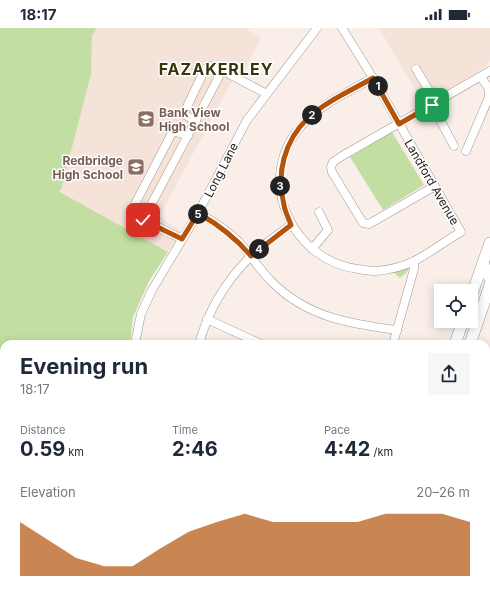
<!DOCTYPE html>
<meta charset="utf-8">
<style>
body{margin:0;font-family:Inter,sans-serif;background:#f6f6f7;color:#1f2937;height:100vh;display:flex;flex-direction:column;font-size:15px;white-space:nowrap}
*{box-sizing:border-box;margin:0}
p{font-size:13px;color:#747a83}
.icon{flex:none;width:22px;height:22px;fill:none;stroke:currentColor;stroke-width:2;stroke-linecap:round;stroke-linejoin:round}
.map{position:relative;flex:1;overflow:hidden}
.panel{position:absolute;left:0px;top:312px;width:490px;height:256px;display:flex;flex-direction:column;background:#fff;border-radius:12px 12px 0 0;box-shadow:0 2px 10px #0003}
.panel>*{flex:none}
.tools{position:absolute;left:434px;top:256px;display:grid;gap:8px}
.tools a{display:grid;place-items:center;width:44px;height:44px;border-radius:0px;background:#fff;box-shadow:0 2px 10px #0003;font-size:20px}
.pin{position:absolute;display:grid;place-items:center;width:34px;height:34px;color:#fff;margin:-17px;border-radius:8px;box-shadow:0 2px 6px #0006}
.km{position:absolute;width:20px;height:20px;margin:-10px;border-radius:50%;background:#222;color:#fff;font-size:11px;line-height:20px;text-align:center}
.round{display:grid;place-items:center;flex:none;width:42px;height:42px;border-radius:0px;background:#f6f6f7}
.head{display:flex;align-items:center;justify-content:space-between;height:68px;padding:0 20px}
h1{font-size:22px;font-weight:700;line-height:30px}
.metrics{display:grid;grid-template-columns:repeat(3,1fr);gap:6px;height:68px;padding:4px 20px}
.metrics div{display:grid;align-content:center}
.metrics b{font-size:20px;font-weight:700}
.metrics small{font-size:11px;font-weight:400}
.metrics p{font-size:11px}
.chart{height:112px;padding:8px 20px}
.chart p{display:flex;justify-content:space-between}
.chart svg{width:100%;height:72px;margin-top:4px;fill:#b45309;opacity:.7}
.status{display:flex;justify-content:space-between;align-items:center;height:28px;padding:0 20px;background:#fff;direction:ltr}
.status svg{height:11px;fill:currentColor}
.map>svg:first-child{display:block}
.built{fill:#f5e2d8}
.green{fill:#c3dea2}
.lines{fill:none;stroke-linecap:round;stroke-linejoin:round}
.minor-casing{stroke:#a39993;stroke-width:9}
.major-casing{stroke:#a39993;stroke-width:11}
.highway-casing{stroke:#a39993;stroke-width:12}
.minor{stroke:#fff;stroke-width:8}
.major{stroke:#fff;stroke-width:10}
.highway{stroke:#fff;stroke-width:11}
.route-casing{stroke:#fff;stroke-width:8}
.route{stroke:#b45309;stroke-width:5}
.labels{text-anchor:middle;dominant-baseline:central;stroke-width:3;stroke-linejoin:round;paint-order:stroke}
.education-label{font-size:12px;font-weight:bold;fill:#785e54;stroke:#fefefe;text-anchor:start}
.street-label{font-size:12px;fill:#1f1b19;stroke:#fefefe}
.district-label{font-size:16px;font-weight:bold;letter-spacing:1px;fill:#35360d;stroke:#fefefe}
</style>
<div class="status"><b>18:17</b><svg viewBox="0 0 49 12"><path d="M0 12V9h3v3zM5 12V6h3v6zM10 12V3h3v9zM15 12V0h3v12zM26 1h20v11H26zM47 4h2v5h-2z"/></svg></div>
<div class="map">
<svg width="490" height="568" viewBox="0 0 490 568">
<rect width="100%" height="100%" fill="#faefe8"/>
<g class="built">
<polygon points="97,0 244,0 261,9 242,48 256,55 252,61 233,51 159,189 181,203 168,224 58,163 61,161 91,46 92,8"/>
<polygon points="379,0 490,0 490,33 485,39 424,76"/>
</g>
<g class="green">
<polygon points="0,0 97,0 92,8 91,46 61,162 58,163 168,224 149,253 133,289 130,316 4,316 4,550 0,552"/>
<polygon points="392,104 424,157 383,182 350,129"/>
<polygon points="407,239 409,242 400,250 393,244"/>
</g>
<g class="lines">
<g class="minor-casing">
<g id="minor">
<path d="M342,0L373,50L461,204C445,213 430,225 414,233C404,238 388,242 376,243C371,243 364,242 358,241C294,233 256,156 297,103C316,78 346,65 373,50"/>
<polyline points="416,41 436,74"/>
<polyline points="432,77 454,118"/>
<polyline points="196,93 185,87 185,83 205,41 210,38 227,45 267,66"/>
<polyline points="466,123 489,69 489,61 481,49"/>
<polyline points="435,158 376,192 369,196 363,195 332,144 331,139 333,134 342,128 490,43"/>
<path d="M198,185C213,193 226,201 238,213C250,226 259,241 271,253C306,289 350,296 397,302"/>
<polyline points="143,192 222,43"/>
<polyline points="182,211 134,187 134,178 173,103 188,108"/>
<polyline points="312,221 328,202 319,184"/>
<polyline points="207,291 261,316"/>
<polyline points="135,316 141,286 152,262 198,185 247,92 317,0"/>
<path d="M199,316C208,283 226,253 250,229C262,217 277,207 291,197"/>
<polyline points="393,316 414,241 414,233"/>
<polyline points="486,444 490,429"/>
<polyline points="0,535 4,540"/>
<polyline points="466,564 467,568"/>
<polyline points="310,567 315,568"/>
<polyline points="259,568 260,564"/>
<polyline points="346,568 347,564"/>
</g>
</g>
<g class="major-casing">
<g id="major">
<polyline points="48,564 68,568"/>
<polyline points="0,566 5,564"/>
</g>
</g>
<g class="highway-casing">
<g id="highway">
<polyline points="483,235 490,251"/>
<polyline points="471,269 490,215"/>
<polyline points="455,316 463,293"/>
<polyline points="470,316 490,257"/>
<polyline points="381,568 382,564"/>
<polyline points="401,568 402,564"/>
</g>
</g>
<use href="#minor" class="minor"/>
<use href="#major" class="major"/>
<use href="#highway" class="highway"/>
</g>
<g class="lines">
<g class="route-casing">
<path id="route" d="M143,192L182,211L198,185C219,197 236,210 251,228L291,197C289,191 285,184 284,177C276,146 284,113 308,90C325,74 352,62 373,50L399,96L432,77"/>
</g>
<use href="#route" class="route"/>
</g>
<defs>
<g id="school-square" transform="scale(0.9)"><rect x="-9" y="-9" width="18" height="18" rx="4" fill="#8d6e63" stroke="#fefefe"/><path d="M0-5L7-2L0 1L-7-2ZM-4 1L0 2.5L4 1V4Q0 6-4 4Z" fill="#fff"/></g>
</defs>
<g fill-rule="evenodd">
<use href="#school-square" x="146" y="91"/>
<use href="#school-square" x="136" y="139"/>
</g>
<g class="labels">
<g class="education-label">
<text x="159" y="84">Bank View<tspan x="159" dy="14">High School</tspan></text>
<text x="123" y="132" text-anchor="end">Redbridge<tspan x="123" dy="14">High School</tspan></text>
</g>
<g class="street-label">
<text transform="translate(221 142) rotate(-63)">Long Lane</text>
<text transform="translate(432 154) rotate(60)">Landford Avenue</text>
</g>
<g class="district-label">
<text x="216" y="41">FAZAKERLEY</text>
</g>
</g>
</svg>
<div class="tools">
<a><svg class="icon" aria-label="locate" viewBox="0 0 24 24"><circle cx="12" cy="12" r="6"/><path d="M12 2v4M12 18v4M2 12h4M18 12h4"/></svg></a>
</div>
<div class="pin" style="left:432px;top:77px;background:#1e9e55"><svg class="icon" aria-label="arrive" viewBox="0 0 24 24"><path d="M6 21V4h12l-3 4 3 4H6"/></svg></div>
<div class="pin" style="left:143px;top:192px;background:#d93025"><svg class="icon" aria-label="check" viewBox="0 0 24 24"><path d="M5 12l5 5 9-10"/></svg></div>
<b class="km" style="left:378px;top:58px">1</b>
<b class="km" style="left:312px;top:87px">2</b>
<b class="km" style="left:280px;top:158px">3</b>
<b class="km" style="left:259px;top:221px">4</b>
<b class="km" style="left:198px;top:186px">5</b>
<section class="panel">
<div class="head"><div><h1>Evening run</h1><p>18:17</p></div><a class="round"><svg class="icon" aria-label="share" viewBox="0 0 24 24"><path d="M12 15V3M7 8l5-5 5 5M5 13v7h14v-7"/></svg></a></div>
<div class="metrics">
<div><p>Distance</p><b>0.59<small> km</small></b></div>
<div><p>Time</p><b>2:46</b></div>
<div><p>Pace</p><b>4:42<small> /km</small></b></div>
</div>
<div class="chart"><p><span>Elevation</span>20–26 m</p>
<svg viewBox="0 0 160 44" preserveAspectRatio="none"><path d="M0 44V11L10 22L20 33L30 38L40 38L50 27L60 17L70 11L80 6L90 11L100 11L110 11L120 11L130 6L140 6L150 6L160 11V44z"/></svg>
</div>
</section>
</div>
